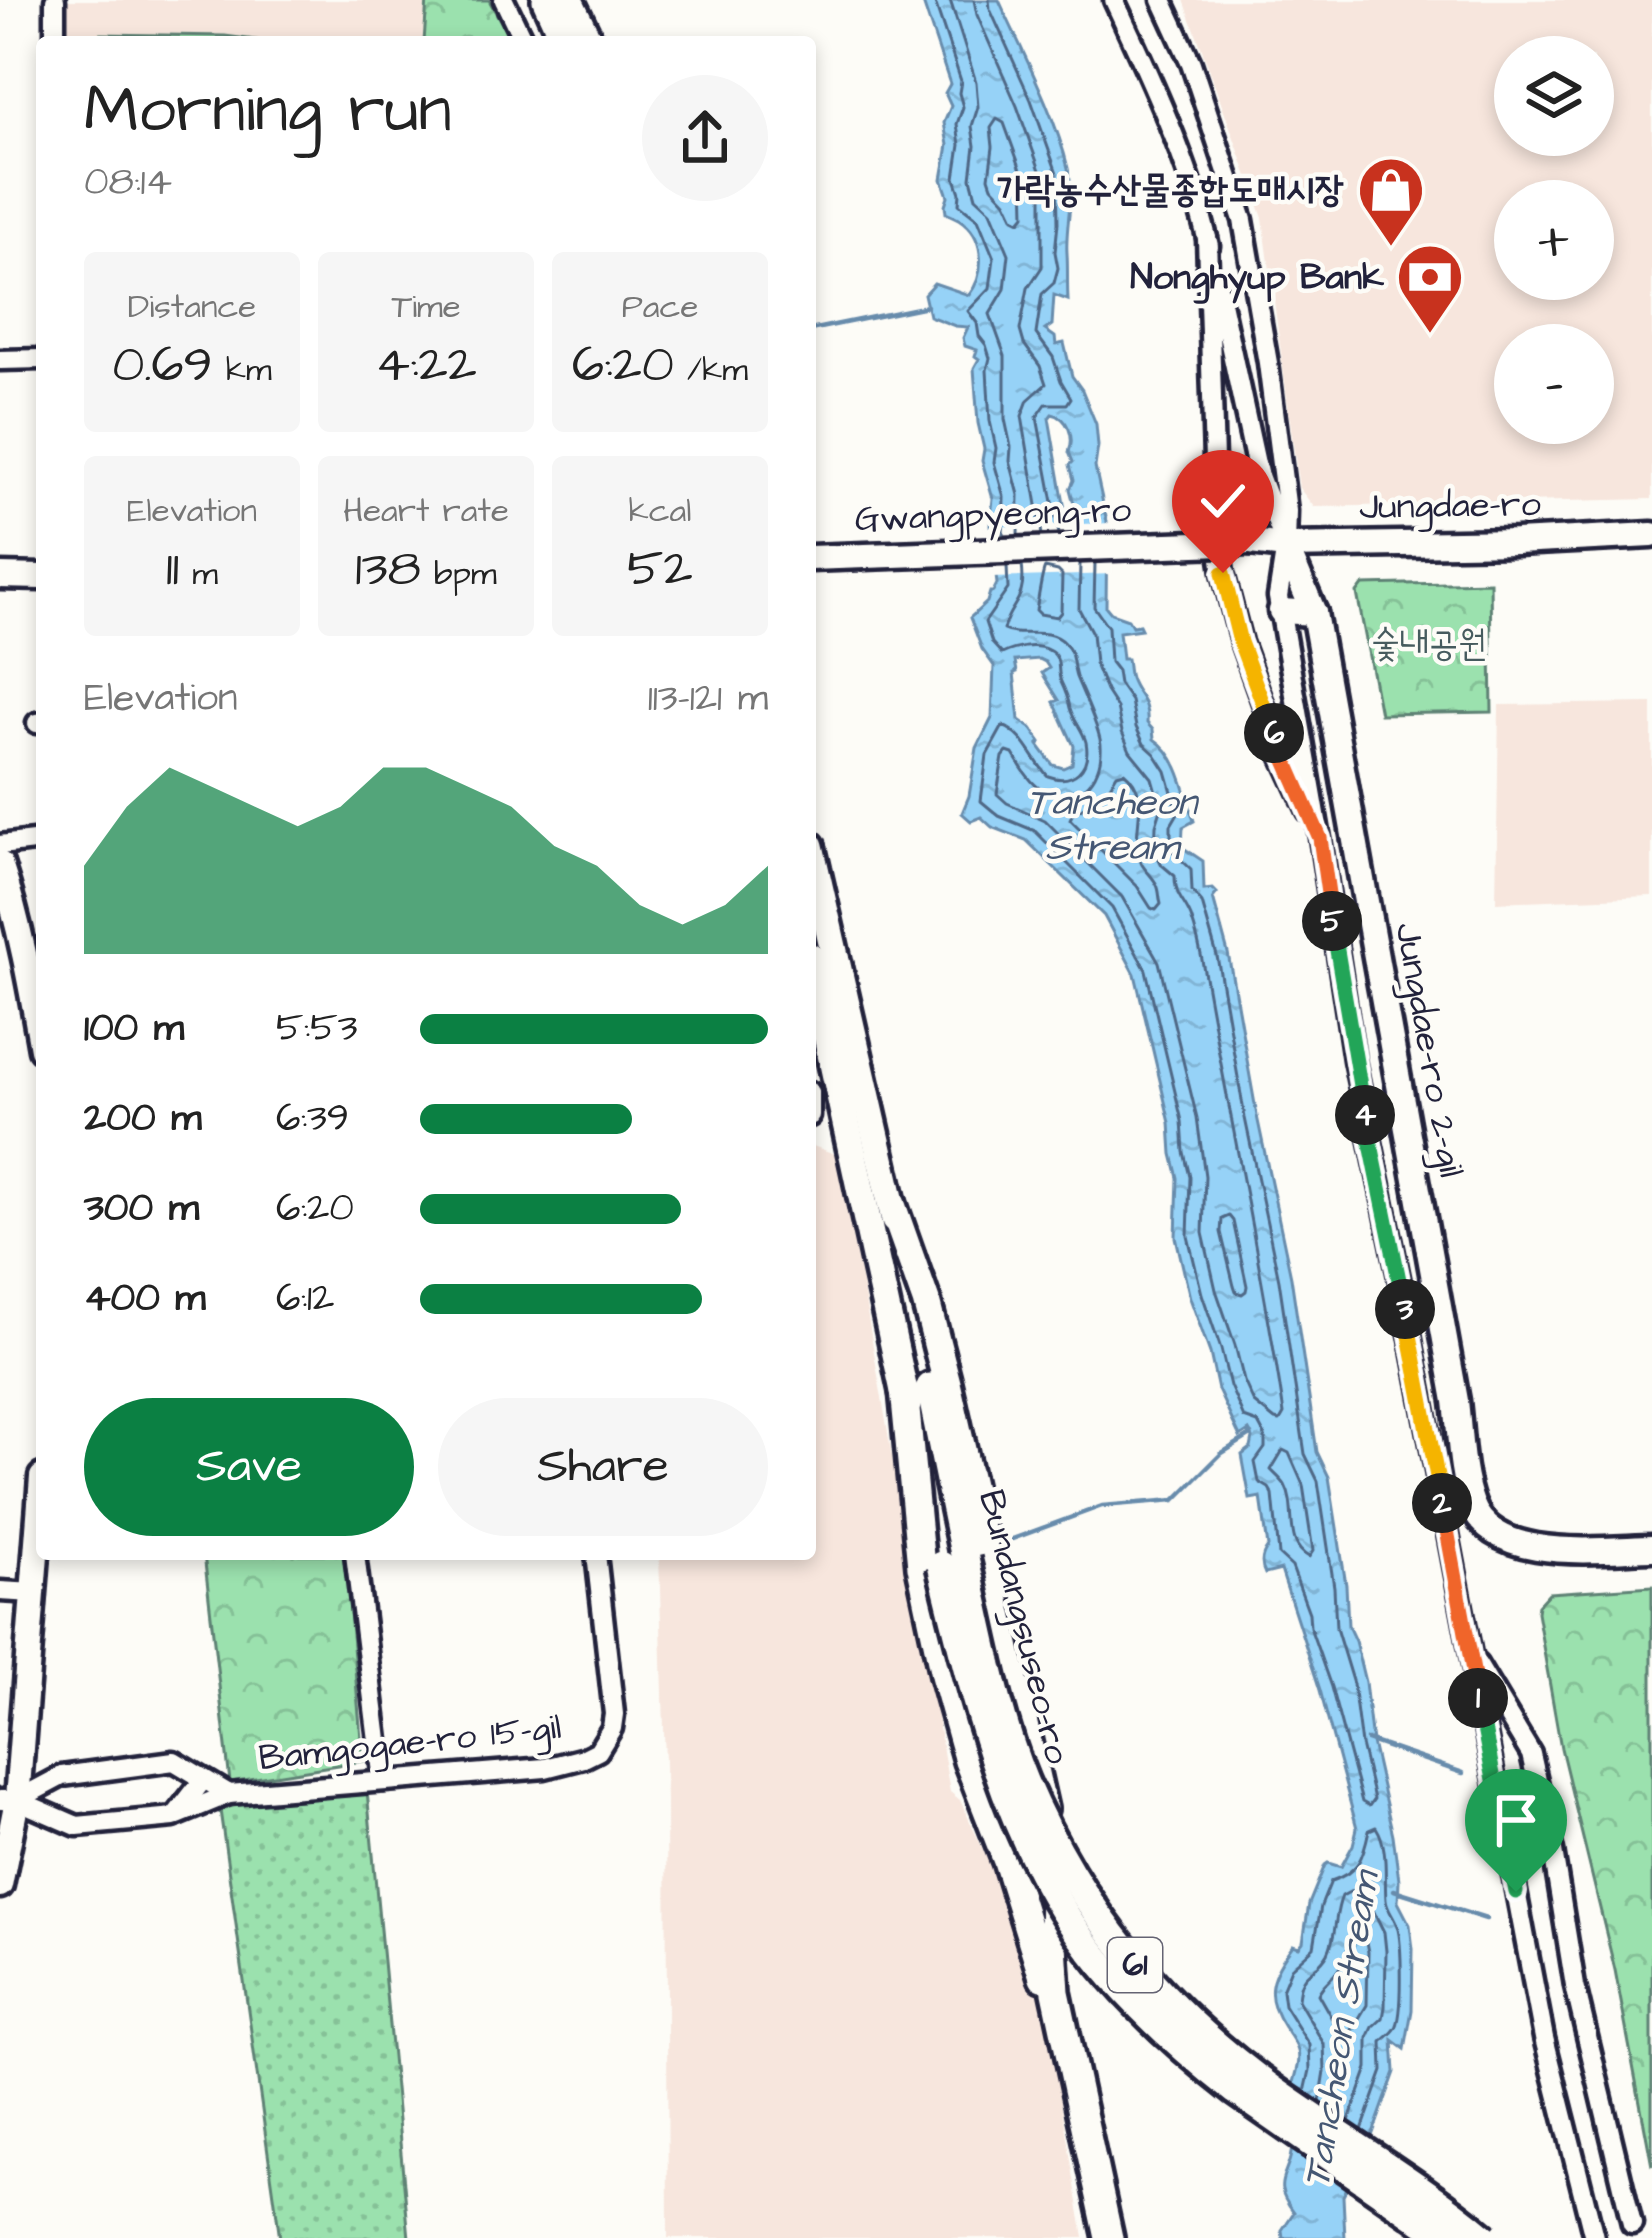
<!DOCTYPE html>
<meta charset="utf-8">
<style>
body{margin:0;font-family:"Architects Daughter","Poor Story",sans-serif;background:#f6f6f6;color:#222;height:100vh;display:flex;flex-direction:column;font-size:45px;white-space:nowrap}
*{box-sizing:border-box;margin:0}
p{font-size:39px;color:#767676}
.icon{flex:none;width:66px;height:66px;fill:none;stroke:currentColor;stroke-width:2;stroke-linecap:round;stroke-linejoin:round}
.map{position:relative;flex:1;overflow:hidden}
.details{position:absolute;left:36px;top:36px;width:780px;height:1524px;display:flex;flex-direction:column;background:#fff;border-radius:12px;box-shadow:0 6px 18px #0003}
.details>*{flex:none}
.controls{position:absolute;left:1494px;top:36px;display:grid;gap:24px}
.controls a{display:grid;place-items:center;width:120px;height:120px;border-radius:50%;background:#fff;box-shadow:0 6px 18px #0003;font-size:60px}
.pin{position:absolute;display:grid;place-items:center;width:102px;height:102px;color:#fff;margin:-123px -51px;border-radius:50% 50% 50% 0;rotate:-45deg;box-shadow:0 0 12px #0007}
.pin .icon{rotate:45deg}
.km{position:absolute;width:60px;height:60px;margin:-30px;border-radius:50%;background:#222;color:#fff;font-size:33px;line-height:60px;text-align:center}
.round{display:grid;place-items:center;flex:none;width:126px;height:126px;border-radius:63px;background:#f6f6f6}
.headline{display:flex;align-items:center;justify-content:space-between;height:204px;padding:0 48px}
h1{font-size:66px;font-weight:600;line-height:90px}
.stats{display:grid;grid-template-columns:repeat(3,1fr);gap:18px;height:204px;padding:12px 48px}
.stats div{display:grid;align-content:center;border-radius:12px;background:#f6f6f6;text-align:center}
.stats b{font-size:51px;font-weight:600}
.stats small{font-size:33px;font-weight:400}
.stats p{font-size:33px}
.chart{height:336px;padding:24px 48px}
.chart p{display:flex;justify-content:space-between}
.chart svg{width:100%;height:216px;margin-top:12px;fill:#0b8043;opacity:.7}
.cta{display:flex;gap:24px;margin-top:auto;padding:24px 48px}
.cta a{flex:1;height:138px;border-radius:72px;background:#0b8043;color:#fff;font-size:48px;font-weight:600;line-height:138px;text-align:center}
.cta a+a{background:#f6f6f6;color:#222}
ul{padding:0 48px;list-style:none;font-size:39px}
li{display:grid;grid-template-columns:192px 144px 1fr;align-items:center;height:90px}
li i{height:30px;border-radius:15px;background:#0b8043}
.map>svg:first-child{display:block}
.built{fill:#f7e6dd;fill-rule:evenodd}
.grass{fill:url(#grass-dots);stroke:#5e8274;stroke-width:3}
.forest{fill:url(#forest-crowns);stroke:#5e8274;stroke-width:3}
.garden{fill:#9be1ae;stroke:#5e8274;stroke-width:3}
.water{fill:url(#water-ripples);stroke:#688cac;stroke-width:3;fill-rule:evenodd}
.pier{fill:#fdfcf7}
.lines{fill:none;stroke-linecap:round;stroke-linejoin:round}
.shore{stroke:#506886;stroke-width:3}
.stream{stroke:#688cac;stroke-width:4.5}
.minor-casing{stroke:#22223b;stroke-width:27}
.major-casing{stroke:#22223b;stroke-width:33}
.highway-casing{stroke:#22223b;stroke-width:36}
.minor{stroke:#fdfcf7;stroke-width:18}
.major{stroke:#fdfcf7;stroke-width:24}
.highway{stroke:#fdfcf7;stroke-width:27}
.major-bridge-casing{stroke:#22223b;stroke-width:33;stroke-linecap:butt}
.highway-bridge-casing{stroke:#22223b;stroke-width:36;stroke-linecap:butt}
.major-bridge{stroke:#fdfcf7;stroke-width:24}
.highway-bridge{stroke:#fdfcf7;stroke-width:27}
.split-1-casing{stroke:#fff;stroke-width:24}
.split-2-casing{stroke:#fff;stroke-width:24}
.split-3-casing{stroke:#fff;stroke-width:24}
.split-4-casing{stroke:#fff;stroke-width:24}
.split-5-casing{stroke:#fff;stroke-width:24}
.split-6-casing{stroke:#fff;stroke-width:24}
.split-7-casing{stroke:#fff;stroke-width:24}
.split-1{stroke:#22a559;stroke-width:15}
.split-2{stroke:#f0652b;stroke-width:15}
.split-3{stroke:#f5b400;stroke-width:15}
.split-4{stroke:#22a559;stroke-width:15}
.split-5{stroke:#22a559;stroke-width:15}
.split-6{stroke:#f0652b;stroke-width:15}
.split-7{stroke:#f5b400;stroke-width:15}
.labels{text-anchor:middle;dominant-baseline:central;stroke-width:9;stroke-linejoin:round;paint-order:stroke}
.shield{fill:#fdfcf7;stroke:#646373;stroke-width:3}
.shield-label{font-size:33px;font-weight:bold;fill:#22223b}
.poi-label{font-size:36px;font-weight:bold;fill:#22223b;stroke:#fdfcf7;text-anchor:end}
.street-label{font-size:36px;fill:#22223b;stroke:#fdfcf7}
.park-label{font-size:36px;fill:#465b5e;stroke:#fdfcf7}
.water-label{font-size:39px;font-style:italic;fill:#455773;stroke:#fdfcf7}
</style>
<div class="map">
<svg width="1652" height="2238" viewBox="0 0 1652 2238">
<defs>
<pattern id="grass-dots" width="8" height="8" patternUnits="userSpaceOnUse" patternTransform="scale(3)"><rect width="8" height="8" fill="#9be1ae"/><path d="M2 2h.1M6 6h.1" fill="none" stroke="#85c197" stroke-width="1.8" stroke-linecap="round"/></pattern>
<pattern id="forest-crowns" width="20" height="18" patternUnits="userSpaceOnUse" patternTransform="scale(3)"><rect width="20" height="18" fill="#9be1ae"/><path d="M2 6a3 3 0 1 1 6 0M12 15a3 3 0 1 1 6 0" fill="none" stroke="#85c197"/></pattern>
<pattern id="water-ripples" width="26" height="14" patternUnits="userSpaceOnUse" patternTransform="scale(3)"><rect width="26" height="14" fill="#96d2f7"/><path d="M2 4q2-2 4 0t4 0M15 11q2-2 4 0t4 0" fill="none" stroke="#81b4d5"/></pattern>
</defs>
<rect width="100%" height="100%" fill="#fdfcf7"/>
<filter id="ink" filterUnits="userSpaceOnUse"><feTurbulence type="fractalNoise" baseFrequency=".00833" numOctaves="2"/><feDisplacementMap in="SourceGraphic" scale="24" xChannelSelector="R" yChannelSelector="G"/><feConvolveMatrix kernelMatrix="1 2 1 2 8 2 1 2 1" color-interpolation-filters="sRGB"/></filter>
<g filter="url(#ink)">
<g class="built">
<polygon points="64,0 428,0 426,42 65,42"/>
<path d="M1184,0H1652V499L1314,507L1299,488L1263,218ZM1593,57V135H1515V57ZM1593,201V279H1515V201ZM1515,345H1593V423H1515Z"/>
<polygon points="1652,703 1652,896 1496,902 1499,705"/>
<polygon points="810,1145 835,1154 862,1283 950,1792 960,1800 1039,1970 1084,2238 668,2238 666,1800 659,1554 810,1554"/>
</g>
<polygon class="grass" points="367,1791 409,2238 280,2238 219,1803"/>
<g class="forest">
<polygon points="427,0 489,0 512,42 424,42"/>
<polygon points="1490,582 1492,712 1380,714 1357,593 1363,585"/>
<polygon points="204,1554 345,1554 363,1761 230,1782"/>
<polygon points="1652,1586 1652,2166 1615,1970 1561,1748 1537,1612 1538,1605 1549,1593"/>
</g>
<polygon class="garden" points="101,34 225,36 270,42 101,42"/>
<path class="water" d="M922,0H999C1022,51 1055,114 1068,168C1075,196 1065,225 1067,253C1068,269 1067,283 1068,300L1054,295L1052,325L1045,330L1055,337L1056,345L1064,343L1072,376L1082,390L1096,424L1098,446L1095,467L1107,522L1106,607L1111,613L1128,619L1132,626L1139,625L1141,629L1119,632L1122,659H1127C1128,665 1128,672 1130,678C1136,696 1149,700 1147,723L1153,730L1154,739C1180,756 1185,793 1194,821L1183,827L1182,847L1203,861L1204,890L1213,889L1217,893L1213,898L1228,953L1257,1116L1291,1277L1317,1452L1329,1477L1346,1585L1348,1626L1355,1641L1365,1682L1372,1743L1393,1835L1399,1880L1398,1902L1410,1925L1413,1949L1412,2010L1405,2049L1393,2040L1395,2072L1371,2139L1343,2196L1345,2238H1283L1282,2230L1294,2212C1268,2178 1291,2180 1292,2144C1292,2126 1291,2106 1293,2088C1295,2075 1301,2064 1298,2051C1296,2043 1289,2034 1284,2027C1262,1993 1271,1975 1293,1945L1299,1947L1303,1942L1309,1904L1325,1865L1328,1863L1341,1867L1353,1845L1357,1828L1320,1690L1281,1570L1265,1574C1260,1564 1261,1556 1268,1547L1261,1497L1250,1499L1242,1455L1251,1448L1253,1438L1249,1431L1240,1437L1218,1390L1210,1353L1190,1298L1176,1237L1178,1178L1172,1154L1170,1123L1135,974L1104,916L1026,840L992,827L981,817L971,821L962,813L969,796L977,748L992,718L994,666L982,649L970,618L987,602L990,592H993L997,584L990,525L993,499L982,461L984,449L978,423L974,368L979,359L975,356L977,350L965,346L963,338L968,327L955,326L929,316L924,294L934,283L969,295C985,275 985,240 964,223C959,218 952,216 946,213L945,205L948,196L942,179L948,145L944,123L951,106L945,93L950,84ZM1052,414C1068,417 1075,437 1069,452L1073,462L1070,465L1074,480L1070,489L1080,527H1068L1049,418ZM1039,659L1045,662L1049,668L1042,673L1059,700L1054,702L1074,746L1072,764L1063,768L1053,765L1038,745L1041,742L1031,728L1019,720L1014,673L1017,672L1015,661Z"/>
<polygon class="pier" points="1113,523 1113,574 991,578 984,527"/>
<g class="lines">
<g class="shore">
<polyline points="934,0 961,81 959,93 963,107 957,124 960,145 955,178 960,193 959,204 978,219 994,258 990,288 968,311 977,323 979,336 986,345 990,358 987,370 990,421 996,448 994,462 1004,497 1003,536"/>
<polyline points="950,0 976,82 978,107 972,126 975,146 971,178 976,197 991,211 1009,254 1005,289 990,314 1005,356 1005,419 1011,447 1010,461 1019,495 1018,535"/>
<polyline points="974,0 977,15 1017,106 1042,176 1042,267 1028,288 1020,330 1024,344 1040,366 1046,384 1028,400 1022,416 1042,535"/>
<polyline points="989,0 990,9 1031,100 1057,173 1058,223 1055,252 1058,268 1054,283 1042,294 1036,334 1053,357 1061,381 1071,398 1067,404 1046,404 1037,417 1059,534"/>
<polygon points="997,119 1004,123 1024,178 1025,215 1020,221 1014,218 1006,201 992,186 989,177 993,147 991,128"/>
<path d="M1022,565C1027,603 1010,602 1003,630C1021,639 1047,625 1064,643C1075,653 1072,665 1076,677C1082,692 1101,731 1101,746C1103,780 1076,808 1042,790C1030,783 1020,765 1013,754L1007,752L1003,757L997,794L1007,803L1045,820L1122,897L1159,962L1197,1118L1205,1176L1203,1233L1216,1290L1235,1345L1244,1381L1254,1403L1275,1420L1280,1421L1284,1414C1262,1266 1230,1119 1204,971C1201,953 1197,934 1191,917C1184,900 1175,897 1175,876L1162,865L1155,851L1156,825L1161,809L1152,778L1130,751L1122,732L1117,708L1106,691L1095,664L1092,633L1079,609L1080,563"/>
<path d="M1007,566L1008,589L985,622L992,643L1002,654C1015,648 1034,643 1048,650C1063,657 1056,670 1061,682C1066,692 1068,697 1070,708C1073,720 1083,730 1086,742C1091,769 1073,785 1048,776C1032,759 1025,735 1003,726L987,755L981,801L999,816L1035,831L1112,908L1146,970L1182,1121L1184,1152L1190,1177L1188,1236L1202,1294L1221,1349L1230,1386L1244,1418L1258,1423L1265,1436V1448L1255,1462L1259,1482L1269,1488L1273,1495L1279,1555L1292,1567L1309,1613L1310,1627L1331,1687L1362,1802L1369,1806L1374,1799L1361,1745L1353,1684L1336,1628L1334,1587L1318,1481L1305,1454L1279,1280L1245,1118L1217,956L1202,903L1192,891L1191,869L1171,850V825L1178,813L1166,771L1155,754L1144,744L1136,727L1131,701L1119,684L1117,671L1110,662L1108,627L1094,607L1095,563"/>
<path d="M1045,568L1058,571L1062,575L1061,612L1057,617L1040,614L1036,610C1038,601 1042,572 1045,568Z"/>
<path d="M1124,772C1152,795 1133,823 1138,853C1140,868 1151,873 1157,885C1160,891 1159,898 1161,904L1156,910L1151,908L1137,886L1070,819L1073,813L1103,797L1117,774Z"/>
<polygon points="1229,1216 1233,1221 1247,1286 1246,1291 1242,1294 1236,1292 1234,1286 1221,1232 1222,1219"/>
<path d="M1283,1450L1289,1453L1303,1485L1313,1551L1309,1557C1283,1543 1298,1509 1285,1485C1282,1480 1275,1474 1271,1470Z"/>
<path d="M1357,1926L1364,1932L1368,1952L1367,2005L1350,2033L1345,2036L1340,2033L1318,1994C1323,1983 1331,1980 1338,1970C1347,1958 1349,1944 1351,1930Z"/>
<path d="M1305,2092L1310,2070L1309,2045L1284,2005L1282,1990L1291,1968L1314,1947L1321,1906L1331,1881C1359,1872 1363,1858 1369,1830L1376,1827C1389,1847 1384,1876 1386,1900C1387,1910 1394,1916 1397,1926C1402,1940 1404,2018 1395,2029C1392,2034 1386,2037 1382,2042L1383,2071L1362,2130"/>
<path d="M1320,2102L1325,2071L1324,2044L1298,2000C1300,1967 1316,1975 1328,1953C1337,1935 1334,1914 1342,1896L1367,1883L1371,1888L1372,1908L1384,1932L1386,1951L1385,2007L1383,2018L1373,2027L1368,2038V2068L1349,2121"/>
</g>
<g class="stream">
<polyline points="810,330 927,306"/>
<polyline points="1007,1541 1102,1506 1175,1500 1222,1453 1251,1435"/>
<polyline points="1367,1740 1463,1773"/>
<polyline points="1394,1890 1486,1919"/>
</g>
<g class="minor-casing">
<g id="minor">
<polyline points="504,0 524,42"/>
<path d="M1114,0C1151,79 1189,161 1209,246"/>
<polyline points="1162,0 1191,63 1243,220 1268,363 1287,511 1286,546 1278,597 1320,838 1354,1060 1401,1287 1544,2038 1594,2237"/>
<polyline points="55,42 55,0"/>
<polyline points="1207,238 1216,523 1223,573 1241,642 1281,753 1308,811"/>
<polyline points="1216,279 1258,473 1282,536"/>
<polyline points="0,360 42,359"/>
<polyline points="37,723 42,722"/>
<polyline points="0,845 42,840"/>
<polyline points="810,1092 810,1116"/>
<polyline points="355,1554 383,1781"/>
<polyline points="0,1591 34,1593"/>
<polyline points="1477,1664 1531,1754 1553,1851 1575,1986 1632,2224"/>
<polyline points="0,1800 17,1800 77,1826 174,1817 203,1780"/>
<polyline points="17,1800 62,1776 174,1761 229,1794 545,1768 584,1758 598,1751 612,1728 614,1714 596,1554"/>
<polyline points="178,1815 229,1794"/>
</g>
</g>
<g class="major-casing">
<g id="major">
<polyline points="1250,542 1286,546 1516,542 1652,535"/>
<path d="M1286,546L1314,613L1456,1401C1460,1434 1460,1472 1472,1504C1493,1564 1602,1549 1652,1548"/>
<polyline points="0,576 42,577"/>
<polyline points="1281,611 1314,613"/>
<path d="M0,864C20,924 31,986 42,1049"/>
<polyline points="0,1885 17,1800 42,1477"/>
</g>
</g>
<g class="highway-casing">
<g id="highway">
<polyline points="546,0 565,42"/>
<polyline points="569,0 589,42"/>
<polyline points="810,846 895,1220"/>
<polyline points="810,957 907,1405"/>
<polyline points="891,1202 926,1301 947,1383 1043,1809"/>
<polyline points="930,1387 965,1559"/>
<polyline points="904,1389 921,1567 944,1675 968,1761 1007,1861 1043,1977"/>
<polyline points="1054,1888 1053,1945 1056,1992 1109,2238"/>
</g>
</g>
<use href="#minor" class="minor"/>
<use href="#major" class="major"/>
<use href="#highway" class="highway"/>
<g class="major-bridge-casing">
<polyline id="major-bridge" points="810,558 1250,542"/>
</g>
<g class="highway-bridge-casing">
<g id="highway-bridge">
<path d="M965,1559C982,1630 996,1714 1024,1781C1079,1909 1161,2010 1275,2091C1344,2140 1419,2183 1485,2238"/>
<path d="M941,1565C971,1686 1000,1814 1069,1920C1113,1987 1174,2043 1236,2091L1447,2238"/>
</g>
</g>
<use href="#major-bridge" class="major-bridge"/>
<use href="#highway-bridge" class="highway-bridge"/>
</g>
</g>
<g class="lines" filter="url(#ink)">
<g class="split-1-casing">
<polyline id="split-1" points="1478,1698 1516,1892"/>
</g>
<g class="split-2-casing">
<polyline id="split-2" points="1442,1503 1478,1698"/>
</g>
<g class="split-3-casing">
<polyline id="split-3" points="1405,1309 1442,1503"/>
</g>
<g class="split-4-casing">
<polyline id="split-4" points="1365,1115 1405,1309"/>
</g>
<g class="split-5-casing">
<polyline id="split-5" points="1332,921 1365,1115"/>
</g>
<g class="split-6-casing">
<polyline id="split-6" points="1274,733 1320,838 1332,921"/>
</g>
<g class="split-7-casing">
<polyline id="split-7" points="1223,573 1240,642 1274,733"/>
</g>
<use href="#split-1" class="split-1"/>
<use href="#split-2" class="split-2"/>
<use href="#split-3" class="split-3"/>
<use href="#split-4" class="split-4"/>
<use href="#split-5" class="split-5"/>
<use href="#split-6" class="split-6"/>
<use href="#split-7" class="split-7"/>
</g>
<defs>
<g id="shop-pin" transform="scale(3.45)"><path d="M0 17L-7.5 6A9.5 9.5 0 1 1 7.5 6Z" fill="#c8321e" stroke="#fdfcf7"/><path d="M-5-2.5h2.3a2.7 3.5 0 0 1 5.4 0H5L5.5 6h-11ZM-1.5-2.5h3a1.5 2.3 0 0 0-3 0Z" fill="#fff"/></g>
<g id="bank-pin" transform="scale(3.45)"><path d="M0 17L-7.5 6A9.5 9.5 0 1 1 7.5 6Z" fill="#c8321e" stroke="#fdfcf7"/><path d="M-6-4H6V4H-6ZM0-2.3a2.3 2.3 0 1 0 0 4.6a2.3 2.3 0 1 0 0-4.6Z" fill="#fff"/></g>
</defs>
<g fill-rule="evenodd">
<use href="#shop-pin" x="1391" y="190"/>
<use href="#bank-pin" x="1430" y="277"/>
</g>
<g class="labels">
<rect class="shield" x="1108" y="1938" width="54" height="54" rx="9"/>
<g class="shield-label">
<text x="1135" y="1965">61</text>
</g>
<g class="poi-label">
<text x="1344" y="190">가락농수산물종합도매시장</text>
<text x="1384" y="277">Nonghyup Bank</text>
</g>
<g class="street-label">
<text transform="translate(1450 506) rotate(-1)">Jungdae-ro</text>
<text transform="translate(993 515) rotate(-2)">Gwangpyeong-ro</text>
<text transform="translate(1429 1050) rotate(80)">Jungdae-ro 2-gil</text>
<text transform="translate(1024 1627) rotate(76)">Bundangsuseo-ro</text>
<text transform="translate(410 1743) rotate(-6)">Bamgogae-ro 15-gil</text>
</g>
<g class="park-label">
<text x="1429" y="644">숯내공원</text>
</g>
<g class="water-label">
<text x="1112" y="803">Tancheon<tspan x="1112" dy="45">Stream</tspan></text>
<text transform="translate(1342 2030) rotate(-81)">Tancheon Stream</text>
</g>
</g>
</svg>
<div class="controls">
<a><svg class="icon" aria-label="layers" viewBox="0 0 24 24"><path d="M12 4l9 5-9 5-9-5zM3 14l9 5 9-5"/></svg></a>
<a>+</a>
<a>−</a>
</div>
<div class="pin" style="left:1516px;top:1892px;background:#1e9e55"><svg class="icon" aria-label="arrive" viewBox="0 0 24 24"><path d="M6 21V4h12l-3 4 3 4H6"/></svg></div>
<div class="pin" style="left:1223px;top:573px;background:#d93025"><svg class="icon" aria-label="check" viewBox="0 0 24 24"><path d="M5 12l5 5 9-10"/></svg></div>
<b class="km" style="left:1478px;top:1698px">1</b>
<b class="km" style="left:1442px;top:1503px">2</b>
<b class="km" style="left:1405px;top:1309px">3</b>
<b class="km" style="left:1365px;top:1115px">4</b>
<b class="km" style="left:1332px;top:921px">5</b>
<b class="km" style="left:1274px;top:733px">6</b>
<section class="details">
<div class="headline"><div><h1>Morning run</h1><p>08:14</p></div><a class="round"><svg class="icon" aria-label="share" viewBox="0 0 24 24"><path d="M12 15V3M7 8l5-5 5 5M5 13v7h14v-7"/></svg></a></div>
<div class="stats">
<div><p>Distance</p><b>0.69<small> km</small></b></div>
<div><p>Time</p><b>4:22</b></div>
<div><p>Pace</p><b>6:20<small> /km</small></b></div>
</div>
<div class="stats">
<div><p>Elevation</p><b>11<small> m</small></b></div>
<div><p>Heart rate</p><b>138<small> bpm</small></b></div>
<div><p>kcal</p><b>52</b></div>
</div>
<div class="chart"><p><span>Elevation</span>113–121 m</p>
<svg viewBox="0 0 160 44" preserveAspectRatio="none"><path d="M0 44V26L10 14L20 6L30 10L40 14L50 18L60 14L70 6L80 6L90 10L100 14L110 22L120 26L130 34L140 38L150 34L160 26V44z"/></svg>
</div>
<ul>
<li><b>100 m</b>5:53<i style="width:100%"></i></li>
<li><b>200 m</b>6:39<i style="width:61%"></i></li>
<li><b>300 m</b>6:20<i style="width:75%"></i></li>
<li><b>400 m</b>6:12<i style="width:81%"></i></li>
</ul>
<div class="cta"><a>Save</a><a>Share</a></div>
</section>
</div>
